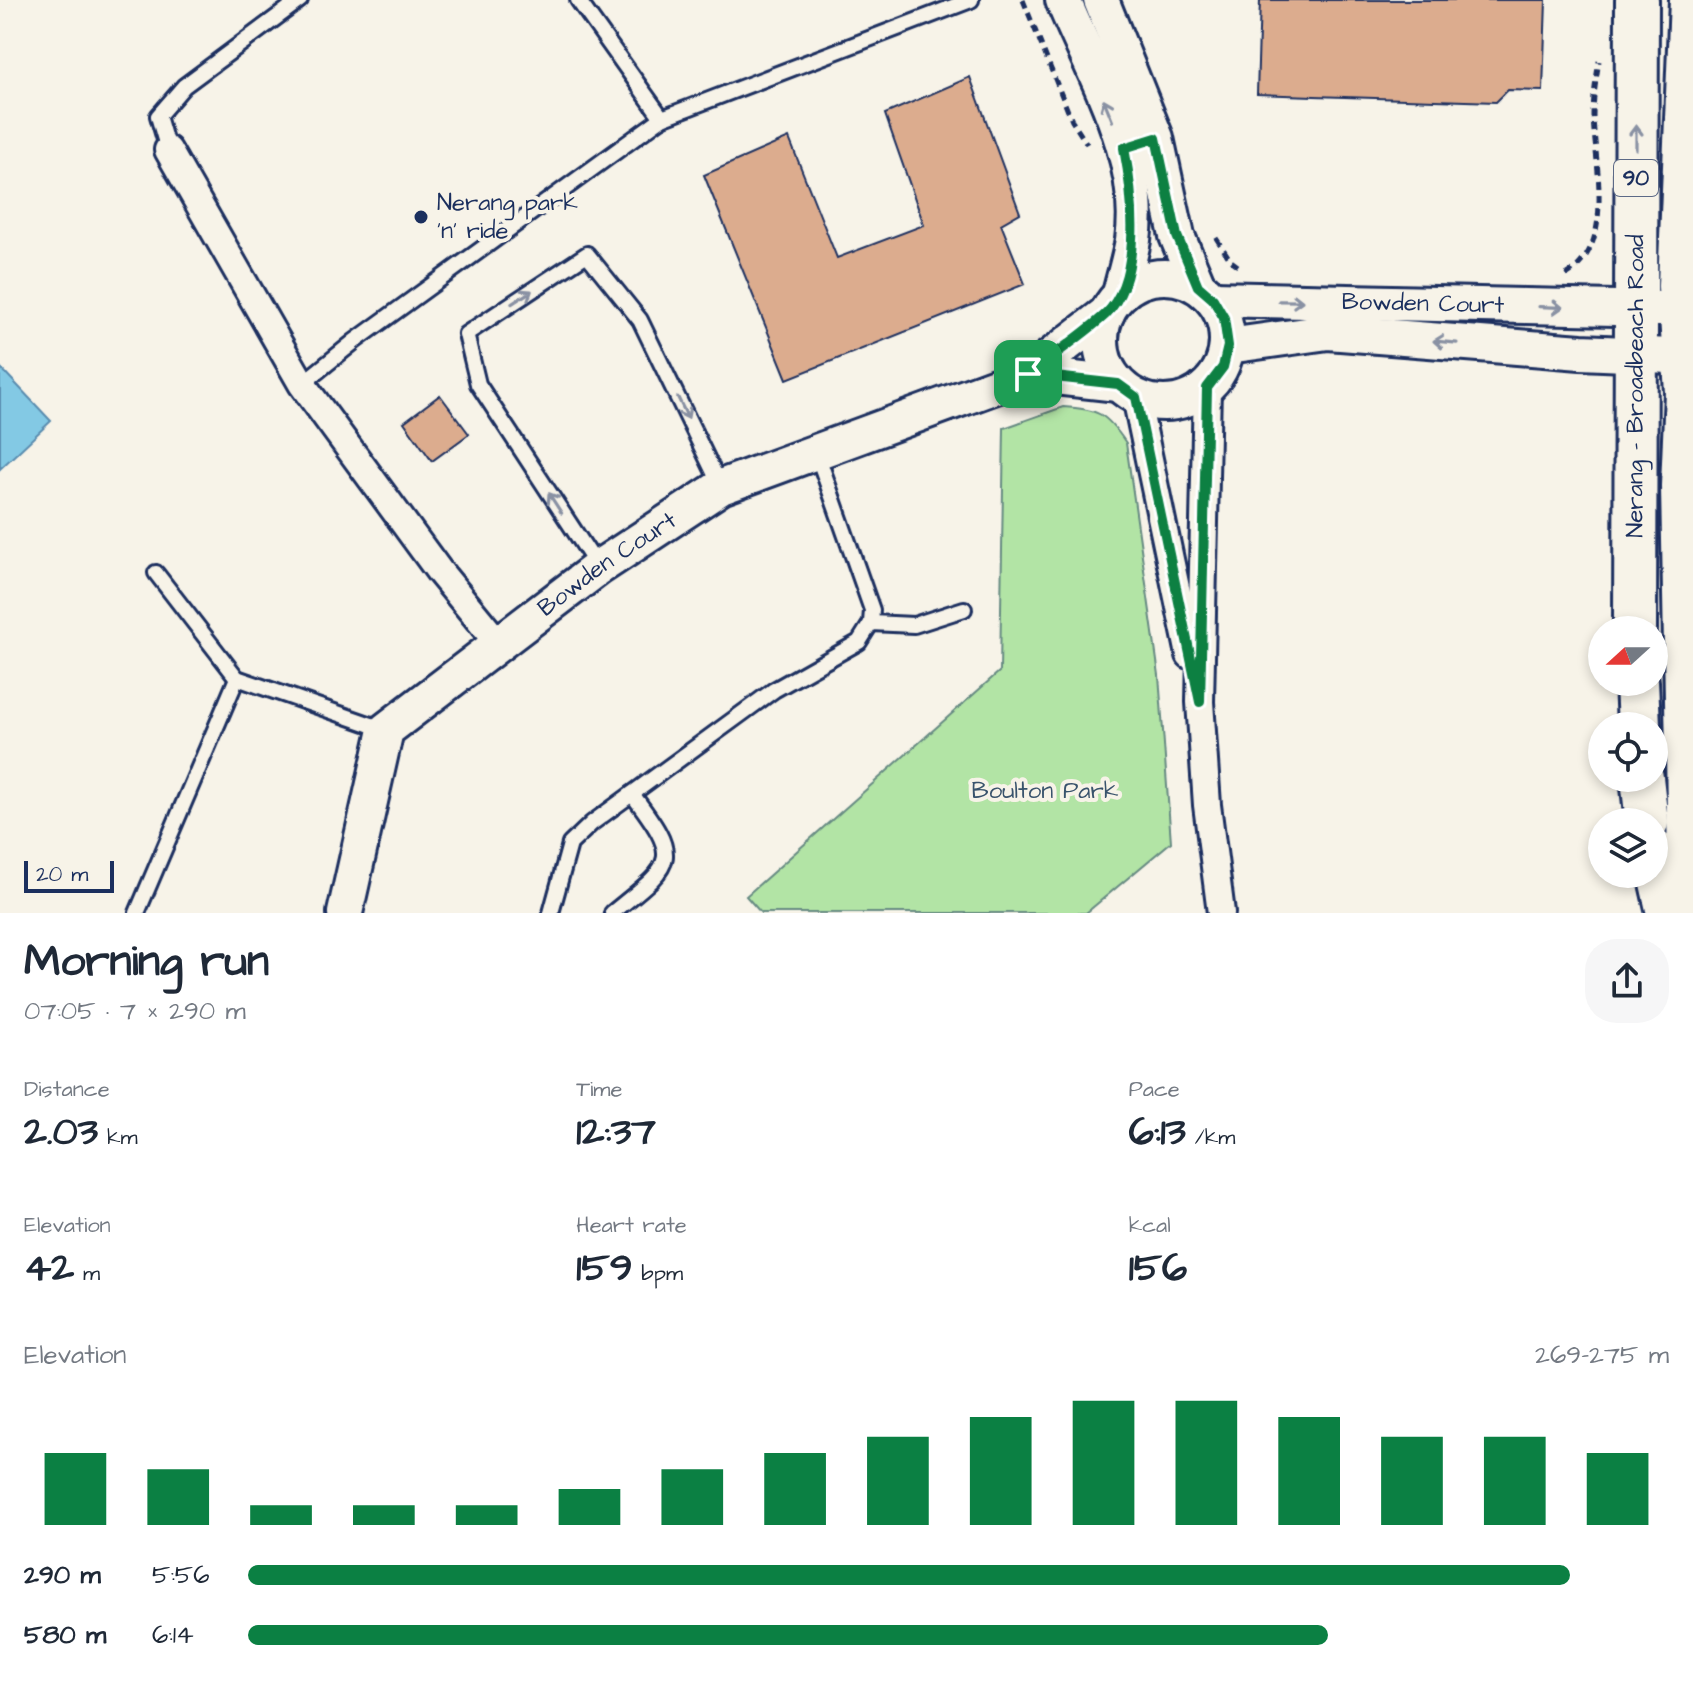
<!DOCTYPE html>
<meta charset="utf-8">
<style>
body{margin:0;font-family:"Architects Daughter",sans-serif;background:#f6f6f7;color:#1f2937;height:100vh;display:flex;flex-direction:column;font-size:30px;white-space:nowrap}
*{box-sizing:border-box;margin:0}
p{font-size:26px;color:#747a83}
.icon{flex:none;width:44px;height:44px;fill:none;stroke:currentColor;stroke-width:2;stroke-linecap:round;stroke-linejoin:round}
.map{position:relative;height:913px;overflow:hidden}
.details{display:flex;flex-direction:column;background:#fff;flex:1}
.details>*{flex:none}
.needle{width:52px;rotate:249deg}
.controls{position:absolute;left:1588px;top:616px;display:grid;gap:16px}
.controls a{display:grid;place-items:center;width:80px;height:80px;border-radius:50%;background:#fff;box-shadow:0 4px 12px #0003;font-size:40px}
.scale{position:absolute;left:24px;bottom:20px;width:90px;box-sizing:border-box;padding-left:8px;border:4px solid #1b2f5e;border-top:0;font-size:22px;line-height:28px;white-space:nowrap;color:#1b2f5e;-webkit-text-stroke:6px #f7f3e8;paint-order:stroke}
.pin{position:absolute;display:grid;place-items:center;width:68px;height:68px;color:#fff;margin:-34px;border-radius:16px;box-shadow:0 4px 12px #0006}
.round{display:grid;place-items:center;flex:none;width:84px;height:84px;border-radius:32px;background:#f6f6f7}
.head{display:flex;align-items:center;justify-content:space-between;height:136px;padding:0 24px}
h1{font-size:44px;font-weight:700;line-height:60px}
.stats{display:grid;grid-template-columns:repeat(3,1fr);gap:12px;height:136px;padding:8px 24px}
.stats div{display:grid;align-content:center}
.stats b{font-size:40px;font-weight:700}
.stats small{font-size:22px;font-weight:400}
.stats p{font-size:22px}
.chart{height:224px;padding:16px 24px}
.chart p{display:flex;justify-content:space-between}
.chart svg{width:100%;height:144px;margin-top:8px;stroke:#0b8043;stroke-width:6}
ul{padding:0 24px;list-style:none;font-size:26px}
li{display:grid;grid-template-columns:128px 96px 1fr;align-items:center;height:60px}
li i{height:20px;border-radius:10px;background:#0b8043}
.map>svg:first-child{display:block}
.green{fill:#b2e4a5;stroke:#668a82;stroke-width:2}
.water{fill:#83c9e4;stroke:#598bae;stroke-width:2}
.building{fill:#dcac8e;stroke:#1b2f5e;stroke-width:2}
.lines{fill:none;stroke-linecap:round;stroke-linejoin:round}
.service-casing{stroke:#1b2f5e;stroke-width:20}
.minor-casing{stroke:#1b2f5e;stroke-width:32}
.tertiary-casing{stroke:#1b2f5e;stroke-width:40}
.primary-casing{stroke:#1b2f5e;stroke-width:48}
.path{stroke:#1b2f5e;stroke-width:5;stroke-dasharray:8 6;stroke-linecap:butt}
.service{stroke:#f7f3e8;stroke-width:14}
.minor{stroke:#f7f3e8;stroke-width:26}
.tertiary{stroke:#f7f3e8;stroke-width:34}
.primary{stroke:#f7f3e8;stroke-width:42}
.oneway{stroke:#8991a3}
.route-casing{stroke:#fff;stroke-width:16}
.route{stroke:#0b8043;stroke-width:10}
.poi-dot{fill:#1b2f5e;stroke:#f7f3e8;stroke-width:3}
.labels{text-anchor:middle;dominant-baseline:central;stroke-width:8;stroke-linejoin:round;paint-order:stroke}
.shield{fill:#f7f3e8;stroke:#5d6a87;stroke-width:2}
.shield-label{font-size:22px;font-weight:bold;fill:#1b2f5e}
.poi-label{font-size:24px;fill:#1b2f5e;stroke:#f7f3e8;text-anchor:start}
.street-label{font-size:24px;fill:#1b2f5e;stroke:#f7f3e8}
.park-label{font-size:24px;fill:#39536c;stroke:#f7f3e8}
</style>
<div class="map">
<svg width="1693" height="913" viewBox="0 0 1693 913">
<rect width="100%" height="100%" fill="#f7f3e8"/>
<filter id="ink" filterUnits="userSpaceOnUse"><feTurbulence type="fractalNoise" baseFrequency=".0125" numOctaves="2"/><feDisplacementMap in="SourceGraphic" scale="16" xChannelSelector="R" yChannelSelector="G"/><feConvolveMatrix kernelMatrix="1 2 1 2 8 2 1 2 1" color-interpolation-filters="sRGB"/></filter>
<g filter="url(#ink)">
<path class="green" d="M1063,407C1098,409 1106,413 1126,443L1159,675L1171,842L1086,913H761L746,896L1000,671L1004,428Z"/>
<polygon class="water" points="0,367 51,421 0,469"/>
<g class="building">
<polygon points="1260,0 1546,0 1543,91 1508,90 1496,102 1257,94"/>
<polygon points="970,77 1020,213 1001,224 1025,284 787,379 704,175 789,138 837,258 924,225 885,114"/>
<polygon points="440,395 469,434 432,461 404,422"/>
</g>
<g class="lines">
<g class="service-casing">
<g id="service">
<polyline points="578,0 662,118"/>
<polyline points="168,150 158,116 184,86 300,0"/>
<polyline points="302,384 355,341 662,118 971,0"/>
<polyline points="598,567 478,384 466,334 587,254 640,320 721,487"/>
<polyline points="156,573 237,678 386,730"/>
<polyline points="871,623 914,625 964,609"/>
<polyline points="137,913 237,678"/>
<polyline points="551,913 570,844 592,823 774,690 859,642 871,623 872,610 816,451"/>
<path d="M612,913C674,863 683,861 632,794"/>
</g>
</g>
<g class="minor-casing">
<g id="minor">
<polyline points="168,150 302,384 439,571 498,643"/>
<polyline points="1207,388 1200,702 1207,805 1221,913"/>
<polyline points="1136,397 1190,655"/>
</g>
</g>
<g class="tertiary-casing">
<g id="tertiary">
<path d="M1063,0C1093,73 1145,158 1133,240C1130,258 1124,277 1120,294"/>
<polyline points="1101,0 1156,138 1177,236 1198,286"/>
<circle cx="1164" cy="340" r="63"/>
<path id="s1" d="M1213,299L1660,309"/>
<polyline points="1228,346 1328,332 1581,352 1693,357"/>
<polyline points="1028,374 1118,384"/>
<path id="s2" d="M345,913L386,730L598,568L721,487L1028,374L1107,313"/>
</g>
</g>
<g class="primary-casing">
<g id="primary">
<path id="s3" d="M1635,630L1637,0"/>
<polyline points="1637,682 1639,726"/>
<polyline points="1642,778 1647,822"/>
<polyline points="1654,851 1668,913"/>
<polyline points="1690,913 1682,486 1686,392 1679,286 1691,0"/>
</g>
</g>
<g class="path">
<polyline points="1023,0 1072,121 1087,144"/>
<polyline points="1216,238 1231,261 1239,267"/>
<path d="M1566,275C1616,246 1595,165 1593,117C1593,98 1596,79 1599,61"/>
</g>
<use href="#service" class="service"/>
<use href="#minor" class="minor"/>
<use href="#tertiary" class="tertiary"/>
<use href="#primary" class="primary"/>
</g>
<defs><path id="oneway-shaft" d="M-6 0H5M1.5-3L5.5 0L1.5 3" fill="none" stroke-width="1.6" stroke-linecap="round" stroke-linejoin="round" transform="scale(2)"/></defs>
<g class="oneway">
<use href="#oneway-shaft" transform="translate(1108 110) rotate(-112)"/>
<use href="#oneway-shaft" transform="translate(1636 137) rotate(-90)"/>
<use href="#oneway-shaft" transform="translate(522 297) rotate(-33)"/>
<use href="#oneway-shaft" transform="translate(1291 301) rotate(1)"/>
<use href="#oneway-shaft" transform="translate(1551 307) rotate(2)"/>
<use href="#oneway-shaft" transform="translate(1445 342) rotate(-175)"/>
<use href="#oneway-shaft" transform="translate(683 408) rotate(64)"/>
<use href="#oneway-shaft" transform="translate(555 503) rotate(-123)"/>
</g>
</g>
<g class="lines" filter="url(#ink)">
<g class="route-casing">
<path id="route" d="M1156,138L1177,236L1198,286L1213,299L1224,318L1228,346L1223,367L1207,388L1200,702L1136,397L1118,384L1028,374C1053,355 1082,336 1106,314C1143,277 1133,195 1124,148Z"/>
</g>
<use href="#route" class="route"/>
</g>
<circle class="poi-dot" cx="421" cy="217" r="8"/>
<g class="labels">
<rect class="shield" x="1614" y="160" width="44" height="36" rx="6"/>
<g class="shield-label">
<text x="1636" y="178">90</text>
</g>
<g class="poi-label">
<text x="437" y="203">Nerang park<tspan x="437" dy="28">'n' ride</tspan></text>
</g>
<g class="street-label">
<text stroke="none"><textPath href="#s1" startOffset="210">Bowden Court</textPath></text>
<text stroke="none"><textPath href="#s3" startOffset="244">Nerang - Broadbeach Road</textPath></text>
<text stroke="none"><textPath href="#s2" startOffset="464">Bowden Court</textPath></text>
</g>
<g class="park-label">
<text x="1045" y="791">Boulton Park</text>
</g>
</g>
</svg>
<div class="controls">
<a><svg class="needle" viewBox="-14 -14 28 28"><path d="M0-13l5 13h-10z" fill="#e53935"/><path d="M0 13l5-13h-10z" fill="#747a83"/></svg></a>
<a><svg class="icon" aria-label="locate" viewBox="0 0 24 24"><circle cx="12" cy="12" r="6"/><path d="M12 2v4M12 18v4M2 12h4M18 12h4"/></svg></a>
<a><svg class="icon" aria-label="layers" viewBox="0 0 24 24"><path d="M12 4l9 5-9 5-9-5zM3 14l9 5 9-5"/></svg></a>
</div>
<div class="scale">20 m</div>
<div class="pin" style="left:1028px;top:374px;background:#1e9e55"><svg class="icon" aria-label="arrive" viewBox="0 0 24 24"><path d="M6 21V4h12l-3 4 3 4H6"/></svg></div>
</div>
<section class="details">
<div class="head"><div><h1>Morning run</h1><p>07:05 · 7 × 290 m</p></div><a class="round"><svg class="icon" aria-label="share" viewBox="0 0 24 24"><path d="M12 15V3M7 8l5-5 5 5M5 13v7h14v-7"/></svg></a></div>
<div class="stats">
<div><p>Distance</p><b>2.03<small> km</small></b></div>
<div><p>Time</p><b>12:37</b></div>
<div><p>Pace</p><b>6:13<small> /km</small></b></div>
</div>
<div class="stats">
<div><p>Elevation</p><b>42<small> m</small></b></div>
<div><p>Heart rate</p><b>159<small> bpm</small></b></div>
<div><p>kcal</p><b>156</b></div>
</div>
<div class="chart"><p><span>Elevation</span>269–275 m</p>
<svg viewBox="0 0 160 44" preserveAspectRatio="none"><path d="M5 44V22M15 44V27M25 44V38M35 44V38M45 44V38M55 44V33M65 44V27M75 44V22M85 44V17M95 44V11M105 44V6M115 44V6M125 44V11M135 44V17M145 44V17M155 44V22"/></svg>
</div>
<ul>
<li><b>290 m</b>5:56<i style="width:93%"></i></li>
<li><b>580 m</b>6:14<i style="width:76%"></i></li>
</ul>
</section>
